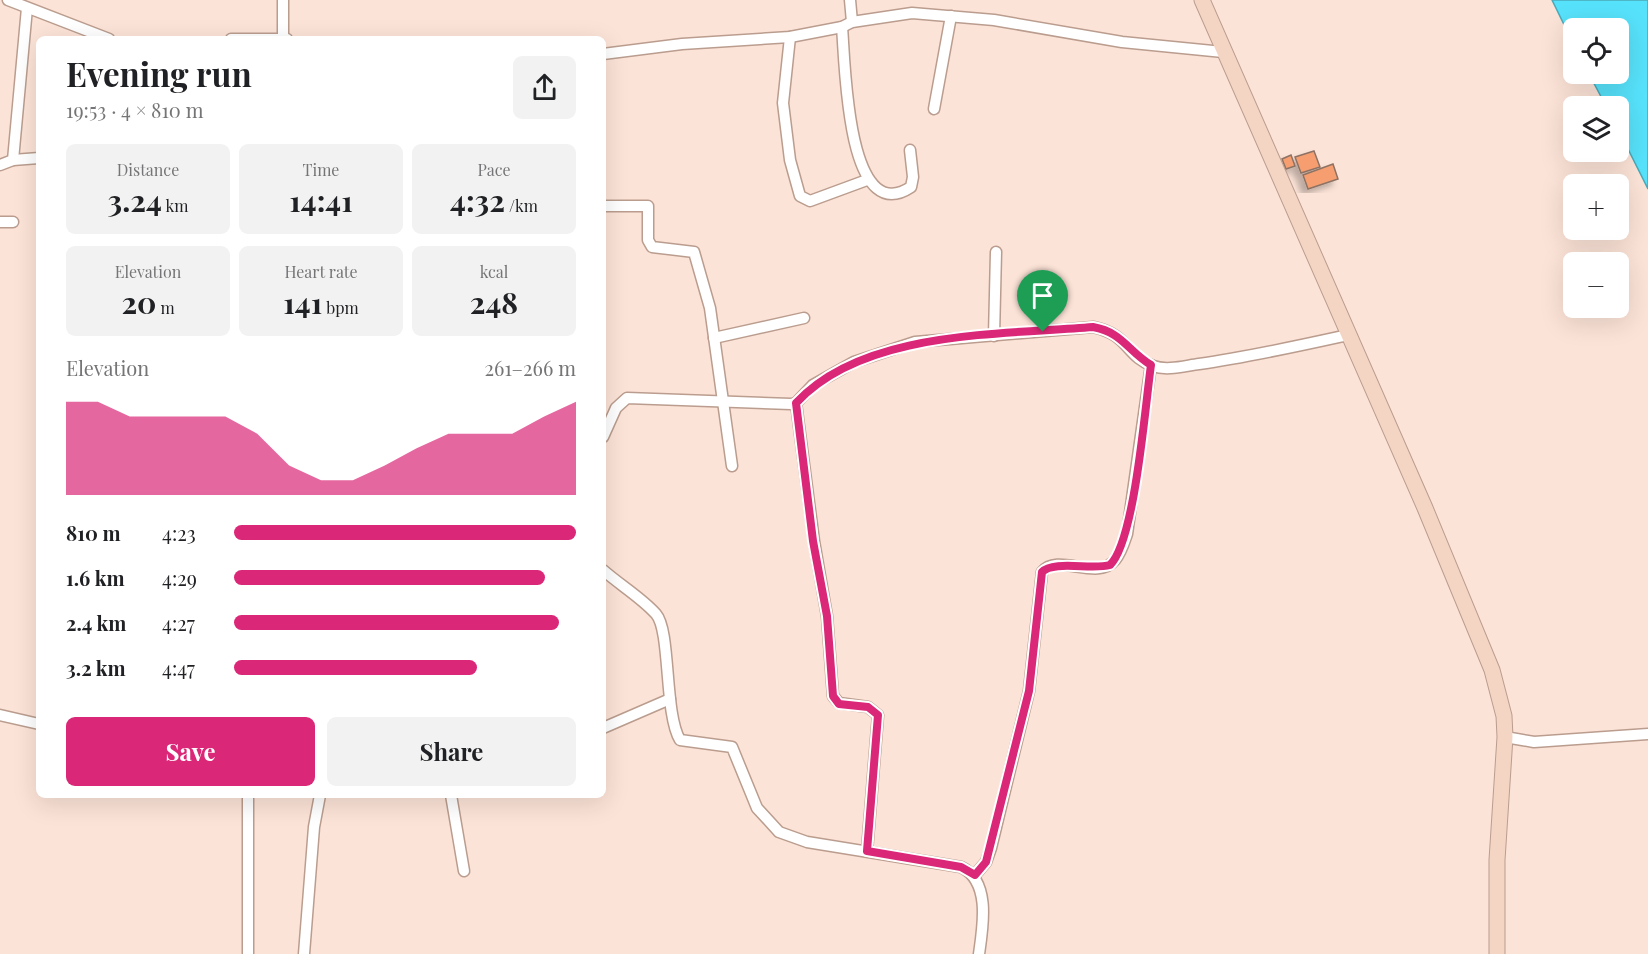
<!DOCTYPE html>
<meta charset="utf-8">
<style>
body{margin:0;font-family:"Playfair Display",serif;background:#f2f2f2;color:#202124;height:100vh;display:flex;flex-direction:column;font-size:22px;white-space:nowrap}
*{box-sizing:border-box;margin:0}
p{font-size:20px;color:#757577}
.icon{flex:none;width:33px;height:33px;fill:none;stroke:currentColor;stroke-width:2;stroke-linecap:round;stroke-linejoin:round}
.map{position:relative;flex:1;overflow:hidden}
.panel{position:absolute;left:36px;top:36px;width:570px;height:762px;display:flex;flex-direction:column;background:#fff;border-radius:9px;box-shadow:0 6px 24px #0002}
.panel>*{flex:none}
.controls{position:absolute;left:1563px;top:18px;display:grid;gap:12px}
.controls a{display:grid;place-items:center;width:66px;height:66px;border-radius:9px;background:#fff;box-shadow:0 6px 24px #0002;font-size:30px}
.pin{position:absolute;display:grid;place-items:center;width:51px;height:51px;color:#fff;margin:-62px -26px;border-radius:50% 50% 50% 0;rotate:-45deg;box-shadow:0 0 6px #0007}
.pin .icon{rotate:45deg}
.round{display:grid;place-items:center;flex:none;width:63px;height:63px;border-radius:9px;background:#f2f2f2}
.overview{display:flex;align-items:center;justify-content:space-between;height:102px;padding:0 30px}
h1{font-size:33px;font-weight:700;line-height:45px}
.metrics{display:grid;grid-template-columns:repeat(3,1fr);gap:9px;height:102px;padding:6px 30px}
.metrics div{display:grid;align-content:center;border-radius:9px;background:#f2f2f2;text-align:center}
.metrics b{font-size:30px;font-weight:700}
.metrics small{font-size:16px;font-weight:400}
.metrics p{font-size:16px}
.chart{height:168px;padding:12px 30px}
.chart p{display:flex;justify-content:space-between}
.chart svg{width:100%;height:108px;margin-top:6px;fill:#db2777;opacity:.7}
.action{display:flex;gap:12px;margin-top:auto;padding:12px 30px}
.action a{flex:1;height:69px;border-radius:9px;background:#db2777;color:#fff;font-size:24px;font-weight:700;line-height:69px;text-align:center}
.action a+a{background:#f2f2f2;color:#202124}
ul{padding:0 30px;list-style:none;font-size:20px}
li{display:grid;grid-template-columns:96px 72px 1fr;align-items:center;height:45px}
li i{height:15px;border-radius:8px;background:#db2777}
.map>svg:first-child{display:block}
.water{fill:#57e2fb;stroke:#4ba9b9;stroke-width:1.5}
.building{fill:#f69e70;stroke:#8d7264;stroke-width:1.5;filter:url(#shadow)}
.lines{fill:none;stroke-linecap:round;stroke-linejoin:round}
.street-casing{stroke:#ba9d8e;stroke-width:13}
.secondary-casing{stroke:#ba9d8e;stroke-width:17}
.street{stroke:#fff;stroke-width:10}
.secondary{stroke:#f4d5c3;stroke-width:15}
.route-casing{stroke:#fff;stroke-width:12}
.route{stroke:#db2777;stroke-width:8}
</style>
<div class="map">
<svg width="1648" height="954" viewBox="0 0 1648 954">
<defs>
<filter id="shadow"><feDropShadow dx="-5.5" dy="5.5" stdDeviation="3" flood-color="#0004"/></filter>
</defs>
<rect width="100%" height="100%" fill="#fce3d7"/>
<polygon class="water" points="1552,0 1648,0 1648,189 1619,131 1618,106 1606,106 1589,74 1618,74 1618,28 1574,28 1573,43"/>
<g class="building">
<polygon points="1314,151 1320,167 1301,173 1295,157"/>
<polygon points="1291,155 1295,166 1286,169 1282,159"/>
<polygon points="1333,164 1338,179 1308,189 1303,175"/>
</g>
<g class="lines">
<g class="street-casing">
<g id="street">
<polyline points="8,0 109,39"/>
<polyline points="283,0 283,39"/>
<polyline points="850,0 852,22"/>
<path d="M842,27C845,59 846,230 911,187L913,177L910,150"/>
<polyline points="790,37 783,103 790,160 800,196 810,201 867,180"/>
<polyline points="231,39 287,39"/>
<polyline points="603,54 682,44 790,37 842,27 852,22 912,13 994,20 1122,42 1223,52"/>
<polyline points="934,109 951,16"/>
<polyline points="13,160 39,158"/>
<polyline points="0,165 13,160 27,8"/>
<polyline points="603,206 648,206 648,240 652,247 694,252 710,308 732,466"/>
<polyline points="0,222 13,222"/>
<polyline points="994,336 996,252"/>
<polyline points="714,338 804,318"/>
<polyline points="796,403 814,541 827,616 833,696 839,703 868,707 878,715 867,851"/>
<path d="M603,437L616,408L627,398L791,404L796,403L813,385L854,362L915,342L1093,327C1129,334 1126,357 1153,366C1167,371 1184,366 1199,364C1249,357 1298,346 1348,335"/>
<path d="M603,570C620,585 642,598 656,614C671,631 664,713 680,740L732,747L757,808L779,832L807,842L961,867C991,881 983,926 979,954"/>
<polyline points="0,715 39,724"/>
<polyline points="603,728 670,699"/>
<polyline points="1505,737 1534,742 1648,734"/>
<polyline points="248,795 248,954"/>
<polyline points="451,795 464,871"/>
<path d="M975,875L986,862L991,848L1029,691L1042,572C1058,552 1097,582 1115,560C1121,553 1124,543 1127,534L1151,365"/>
<polyline points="304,954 314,827 320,795"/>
</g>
</g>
<g class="secondary-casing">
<polyline id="secondary" points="1202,0 1425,508 1492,670 1504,716 1505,737 1497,860 1497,954"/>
</g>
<use href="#street" class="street"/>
<use href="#secondary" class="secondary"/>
</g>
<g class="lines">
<g class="route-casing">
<path id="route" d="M1093,327C1122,332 1128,351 1151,365C1145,406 1135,541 1110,565C1092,570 1053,560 1042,572L1029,691L986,862L975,875L961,867L867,851L878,715L868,707L839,704L833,696L827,616L813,541L796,403C863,330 1000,335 1093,327Z"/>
</g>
<use href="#route" class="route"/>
</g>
</svg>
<div class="controls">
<a><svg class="icon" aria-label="locate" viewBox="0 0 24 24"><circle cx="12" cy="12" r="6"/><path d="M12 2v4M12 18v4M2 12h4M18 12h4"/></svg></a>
<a><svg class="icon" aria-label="layers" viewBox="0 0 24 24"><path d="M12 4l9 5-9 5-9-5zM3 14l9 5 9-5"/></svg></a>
<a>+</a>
<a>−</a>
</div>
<div class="pin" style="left:1043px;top:332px;background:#1e9e55"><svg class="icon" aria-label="arrive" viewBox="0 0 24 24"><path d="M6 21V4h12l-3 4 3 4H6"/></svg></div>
<section class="panel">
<div class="overview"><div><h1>Evening run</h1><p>19:53 · 4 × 810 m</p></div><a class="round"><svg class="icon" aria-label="share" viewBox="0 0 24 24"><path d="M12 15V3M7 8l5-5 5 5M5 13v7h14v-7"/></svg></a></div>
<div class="metrics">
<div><p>Distance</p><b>3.24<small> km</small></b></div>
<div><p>Time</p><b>14:41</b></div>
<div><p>Pace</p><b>4:32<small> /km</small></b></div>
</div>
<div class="metrics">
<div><p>Elevation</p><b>20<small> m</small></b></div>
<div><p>Heart rate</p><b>141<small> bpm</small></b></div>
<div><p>kcal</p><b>248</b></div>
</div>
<div class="chart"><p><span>Elevation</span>261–266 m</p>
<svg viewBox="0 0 160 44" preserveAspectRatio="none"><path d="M0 44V6L10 6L20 12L30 12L40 12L50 12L60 19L70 32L80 38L90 38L100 32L110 25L120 19L130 19L140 19L150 12L160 6V44z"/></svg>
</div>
<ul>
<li><b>810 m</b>4:23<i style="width:100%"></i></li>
<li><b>1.6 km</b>4:29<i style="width:91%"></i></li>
<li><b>2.4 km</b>4:27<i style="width:95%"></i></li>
<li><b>3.2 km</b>4:47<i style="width:71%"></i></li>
</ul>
<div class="action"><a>Save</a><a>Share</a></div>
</section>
</div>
